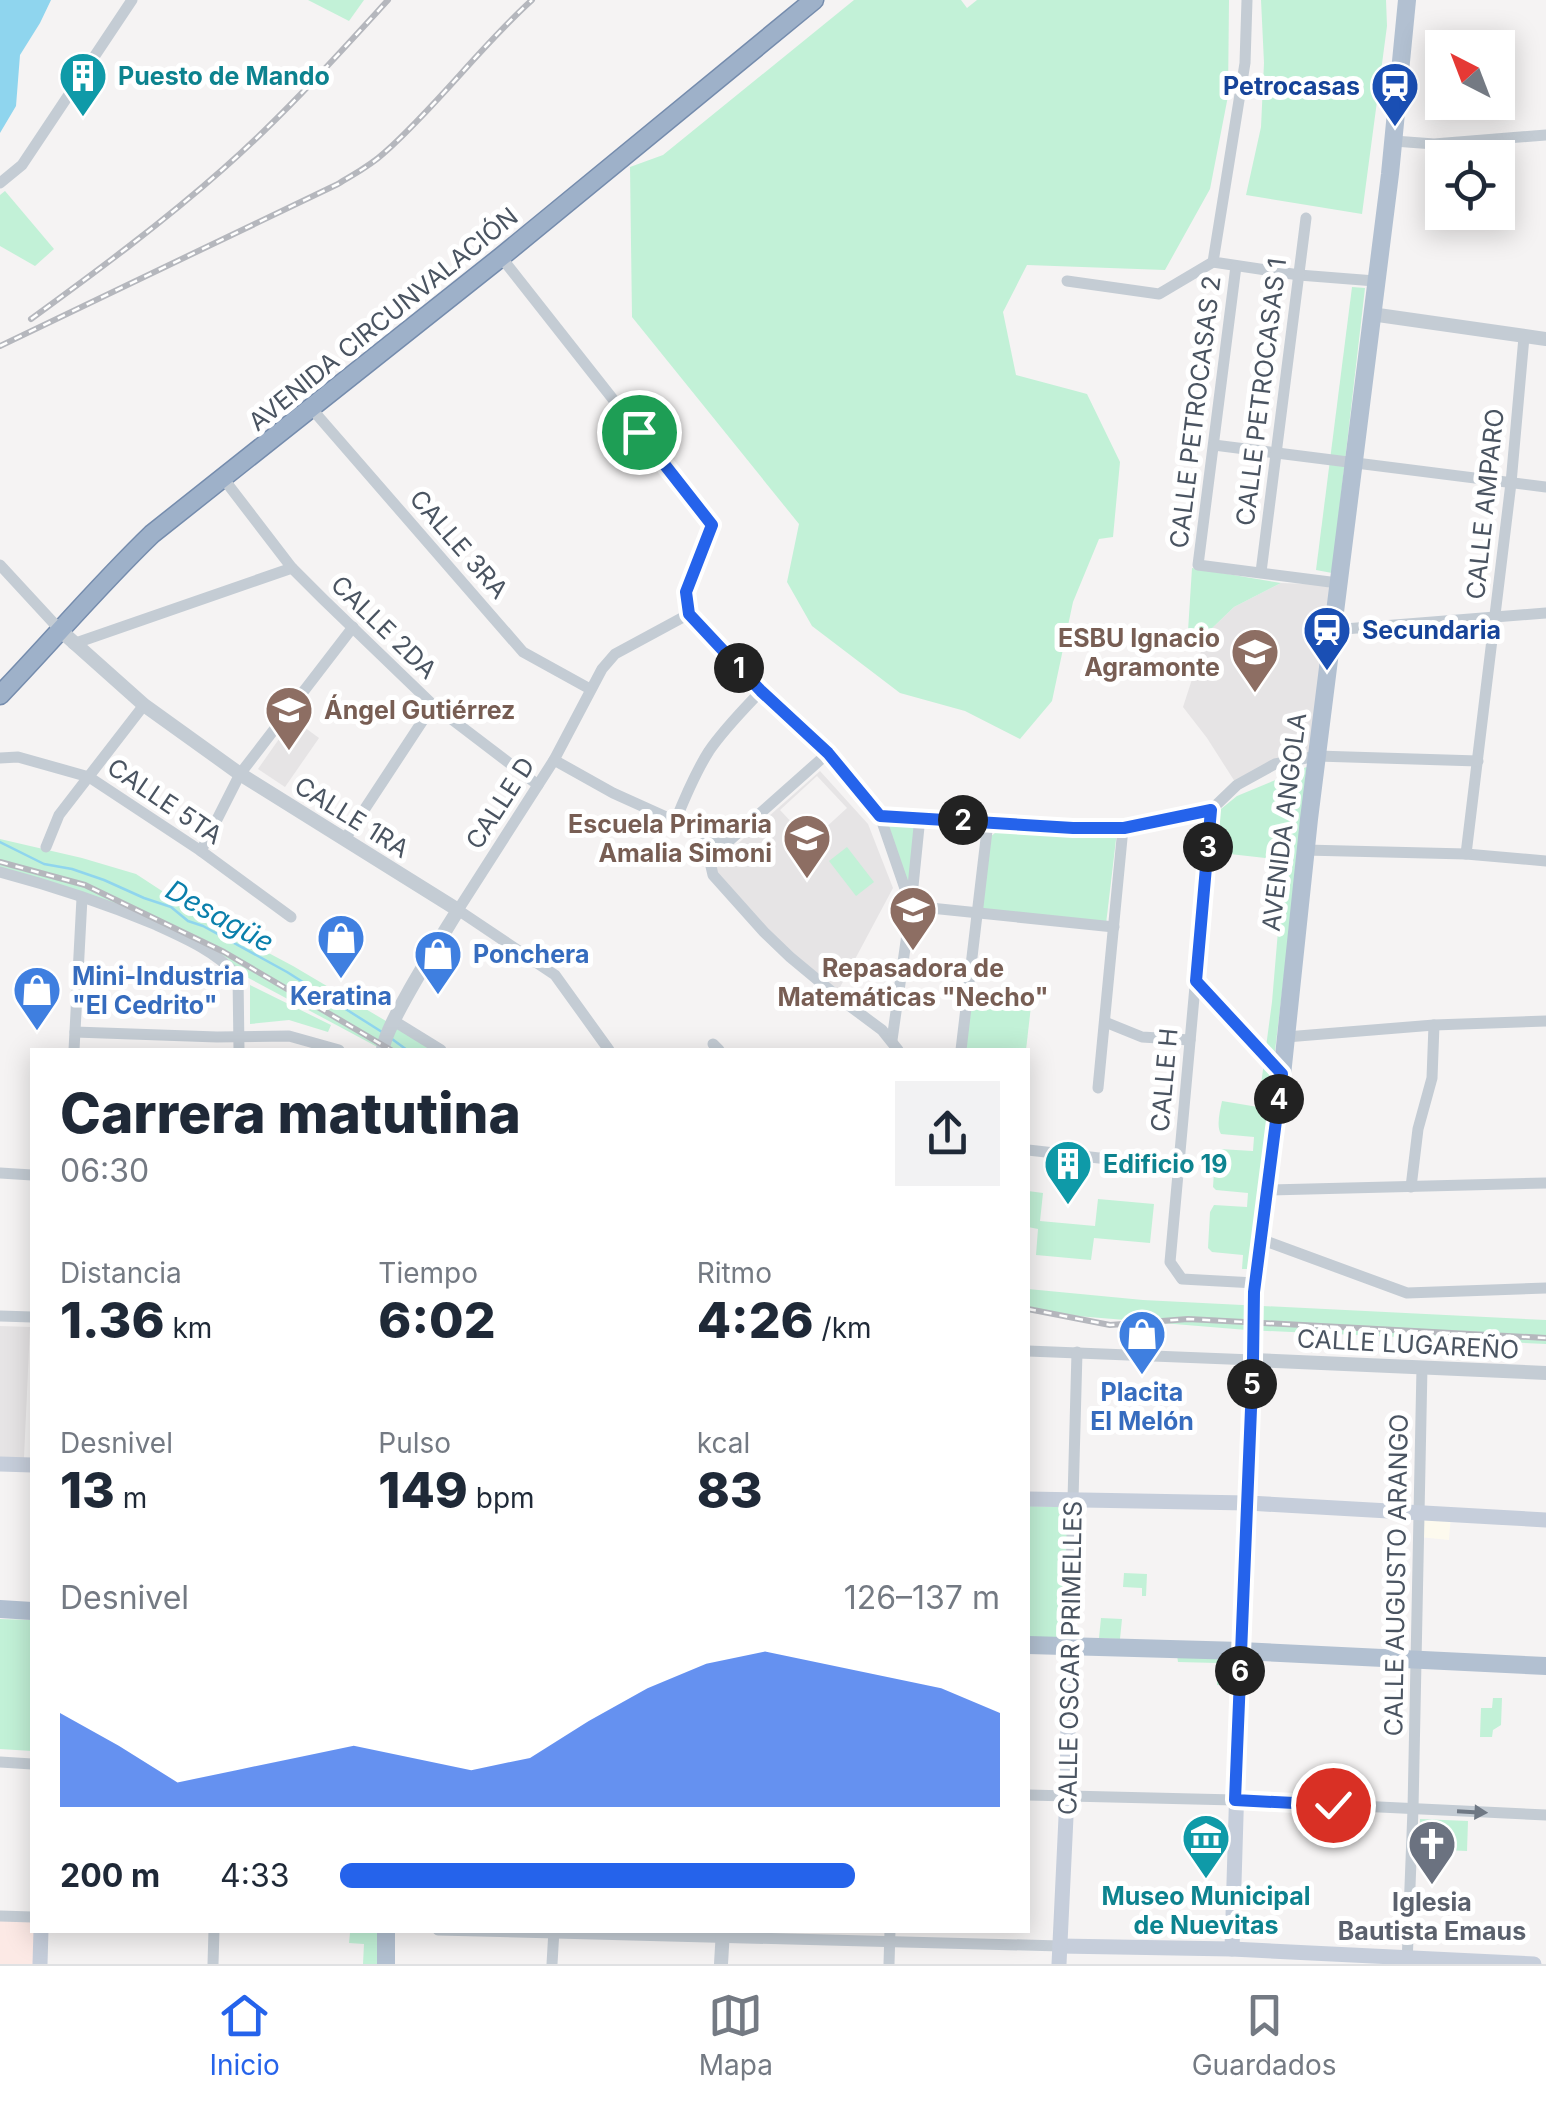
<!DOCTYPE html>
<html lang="es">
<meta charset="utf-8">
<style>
body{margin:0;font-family:Inter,sans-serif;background:#f2f2f3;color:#1f2937;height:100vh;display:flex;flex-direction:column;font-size:38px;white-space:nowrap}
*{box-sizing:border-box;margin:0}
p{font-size:32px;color:#747a83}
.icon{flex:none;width:55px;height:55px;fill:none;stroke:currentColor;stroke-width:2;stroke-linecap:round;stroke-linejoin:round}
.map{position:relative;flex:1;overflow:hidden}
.side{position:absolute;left:30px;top:1048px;width:1000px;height:885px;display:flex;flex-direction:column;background:#fff;border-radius:0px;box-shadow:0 5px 25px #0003}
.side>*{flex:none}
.needle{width:65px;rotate:318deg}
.fabs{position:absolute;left:1425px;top:30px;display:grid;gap:20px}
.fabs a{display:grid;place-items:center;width:90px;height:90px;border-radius:0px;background:#fff;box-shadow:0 5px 25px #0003;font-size:50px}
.pin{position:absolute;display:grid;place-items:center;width:85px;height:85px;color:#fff;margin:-42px;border:5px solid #fff;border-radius:50%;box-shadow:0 2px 10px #0007}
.km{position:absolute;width:50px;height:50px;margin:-25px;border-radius:50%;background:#222;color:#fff;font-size:28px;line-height:50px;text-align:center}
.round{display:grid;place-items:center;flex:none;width:105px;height:105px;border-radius:0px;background:#f2f2f3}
.summary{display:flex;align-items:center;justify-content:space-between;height:170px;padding:0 30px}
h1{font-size:55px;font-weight:800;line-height:75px}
.stats{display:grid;grid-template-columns:repeat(3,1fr);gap:15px;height:170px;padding:10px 30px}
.stats div{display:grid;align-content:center}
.stats b{font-size:50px;font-weight:800}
.stats small{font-size:28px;font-weight:400}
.stats p{font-size:28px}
.chart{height:280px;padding:20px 30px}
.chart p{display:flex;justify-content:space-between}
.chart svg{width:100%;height:180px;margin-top:10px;fill:#2563eb;opacity:.7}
ul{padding:0 30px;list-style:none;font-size:32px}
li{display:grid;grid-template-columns:160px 120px 1fr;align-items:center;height:75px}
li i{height:25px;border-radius:12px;background:#2563eb}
.tab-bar{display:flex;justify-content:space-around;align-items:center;height:140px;border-top:2px solid #e0e1e3;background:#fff;font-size:28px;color:#747a83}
.tab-bar a{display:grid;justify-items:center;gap:5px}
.tab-bar .selected{color:#2563eb}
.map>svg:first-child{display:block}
.commercial{fill:#fdfaee}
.education{fill:#e6e4e5;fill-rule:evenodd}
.medical{fill:#fce9e5}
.green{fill:#c2f1d7}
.water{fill:#8fd5ee}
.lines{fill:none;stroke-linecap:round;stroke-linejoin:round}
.stream{stroke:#8fd5ee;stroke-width:2.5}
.trunk-casing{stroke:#758cad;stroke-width:21}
.minor{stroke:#c4ccd4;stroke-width:11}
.tertiary{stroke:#c4ccd4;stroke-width:14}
.secondary{stroke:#c6cedb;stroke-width:15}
.primary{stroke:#b2c0d1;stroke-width:18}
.trunk{stroke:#9eb1c9;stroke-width:18}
.rail-casing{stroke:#b5b7bd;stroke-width:6}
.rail{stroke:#fff;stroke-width:2.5;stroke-dasharray:8;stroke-linecap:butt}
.primary-bridge{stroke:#b2c0d1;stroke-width:18}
.oneway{fill:#6f7884}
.route-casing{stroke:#fff;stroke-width:20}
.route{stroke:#2563eb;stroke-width:12}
.labels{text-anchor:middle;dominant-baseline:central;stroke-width:10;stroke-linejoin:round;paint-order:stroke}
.culture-label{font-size:25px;font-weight:bold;fill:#0d838f;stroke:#fff;text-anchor:start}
.transit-label{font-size:25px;font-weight:bold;fill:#164399;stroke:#fff;text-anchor:end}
.street-label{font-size:25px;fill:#4a5461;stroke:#fff}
.education-label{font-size:25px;font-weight:bold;fill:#785e54;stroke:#fff;text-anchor:end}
.shop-label{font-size:25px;font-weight:bold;fill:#366cbe;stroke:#fff;text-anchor:start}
.worship-label{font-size:25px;font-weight:bold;fill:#5b616d;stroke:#fff}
.water-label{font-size:28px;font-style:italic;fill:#0a7fab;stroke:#fff}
</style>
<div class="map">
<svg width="1546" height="1964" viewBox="0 0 1546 1964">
<rect width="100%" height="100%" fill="#f5f3f3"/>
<polygon class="commercial" points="1420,1513 1451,1515 1449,1540 1419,1537"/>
<g class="education">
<polygon points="1281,583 1339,585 1317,756 1275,764 1237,785 1207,738 1183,707 1207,633 1234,607"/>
<polygon points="293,719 319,738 285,787 258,769"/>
<path d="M820,771L868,824L893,888L838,991L767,931L717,873V862ZM817,776L847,808L810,842L780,810Z"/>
<polygon points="0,1326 30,1327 24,1458 0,1457"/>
</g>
<polygon class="medical" points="0,1916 32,1917 32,1930 41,1930 40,1964 0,1964"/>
<g class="green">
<polygon points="308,0 364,0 349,21"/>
<polygon points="854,0 961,0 967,8 977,0 1229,0 1228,96 1210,189 1165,270 1027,265 1003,312 1016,375 1087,394 1120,462 1113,537 1099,539 1073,602 1052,701 1020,739 965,711 900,693 812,626 787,582 799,524 632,317 630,167 663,155"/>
<polygon points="1261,0 1386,0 1387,26 1362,214 1246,195 1261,127 1264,63"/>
<polygon points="5,191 54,249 35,266 0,246 0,195"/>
<polygon points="1352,287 1365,288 1332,573 1316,570"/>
<polygon points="1192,568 1281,583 1234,607 1207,633 1188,631"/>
<path d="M1309,766L1249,1269H1242L1243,1255L1212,1252L1208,1248L1210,1212L1214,1205L1247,1207L1248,1193L1216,1190L1213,1187L1215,1156L1219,1149L1253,1151L1254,1137L1221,1134C1216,1126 1220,1111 1222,1101L1258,1107L1272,1002L1284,860L1212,852L1216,813L1237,796Z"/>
<polygon points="880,816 920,817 911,906"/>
<polygon points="1005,825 1117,831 1106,924 981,909 990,837"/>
<polygon points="0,839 82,858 136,874 208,921 293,966 435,1050 383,1050 243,975 228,959 196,941 0,868"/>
<polygon points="847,847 874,882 856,896 829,861"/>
<polygon points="250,985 331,1025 328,1032 289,1020 250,1024"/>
<polygon points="971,1000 1031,1006 1026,1050 965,1050"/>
<polygon points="1028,1191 1043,1193 1040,1221 1095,1226 1098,1199 1154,1204 1150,1243 1094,1238 1091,1260 1036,1255 1038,1229 1028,1227"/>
<polygon points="1028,1289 1143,1300 1546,1320 1546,1344 1247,1330 1028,1312"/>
<polygon points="1028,1506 1068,1507 1064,1640 1028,1639"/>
<polygon points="1124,1573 1147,1574 1146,1596 1142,1596 1142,1588 1123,1587"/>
<polygon points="1101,1618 1122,1619 1120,1639 1099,1638"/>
<polygon points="0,1619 32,1620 32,1751 0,1749"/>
<polygon points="1177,1655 1231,1656 1231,1685 1217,1685 1217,1663 1178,1662"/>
<polygon points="1493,1698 1502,1698 1501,1725 1493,1730 1492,1737 1480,1737 1481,1708 1492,1708"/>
<polygon points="1420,1819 1468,1821 1467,1851 1419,1849"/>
<polygon points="363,1930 382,1930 381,1964 363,1964 364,1944 349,1943 350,1933 363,1933"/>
</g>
<polygon class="water" points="0,0 51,0 40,23 20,55 16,106 0,133"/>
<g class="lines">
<g class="stream">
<polyline points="0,842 44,864 72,869 104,880 144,898 171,907 188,921 203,926 287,972 382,1032"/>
<polyline points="392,1039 407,1050"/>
</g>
<g class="trunk-casing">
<path id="trunk" d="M0,695C51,642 99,585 152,534L501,257L814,0"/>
</g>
<g class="minor">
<polyline points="1247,0 1245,63 1213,262 1299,275 1375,281"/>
<polyline points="1394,141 1434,144 1546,135"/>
<polyline points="0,183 22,165 132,0"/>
<polyline points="501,257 712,525 686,591 689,614"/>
<polyline points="1236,266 1198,565 1338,583"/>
<polyline points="1067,281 1159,294 1213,262"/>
<polyline points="311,408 523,652 590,689"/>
<polyline points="1214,445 1546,487"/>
<polyline points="223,478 292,568 323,599 433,705 538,785"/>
<polyline points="0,565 61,631"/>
<polyline points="1261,572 1306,218"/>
<polyline points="689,614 761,691 828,753 880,816 1073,828 1123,828 1211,810"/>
<polyline points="1332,630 1546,613"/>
<polyline points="73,644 292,568"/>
<polyline points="828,753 711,857 710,862 713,875 764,932 790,957 843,1001 882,1030 898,1050"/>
<polyline points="0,758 18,757 89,777 201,851 291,917"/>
<polyline points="554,760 613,793 726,844"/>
<polyline points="880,816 911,906 892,1040"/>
<polyline points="920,817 911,906 1114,927"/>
<path d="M675,822C685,797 695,773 709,751C724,729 743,710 761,691"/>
<polyline points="345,839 433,705"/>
<polyline points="46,847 59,815 144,705"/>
<polyline points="1305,850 1466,854 1546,861"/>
<polyline points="201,851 240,774 353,627"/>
<polyline points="1466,854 1511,483 1524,337"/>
<path d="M0,872C53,886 104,903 154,924C185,938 215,951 238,976L239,1050"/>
<polyline points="1195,981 1282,1075"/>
<polyline points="394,1021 441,1050"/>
<polyline points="1105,1022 1142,1037 1190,1040"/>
<polyline points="75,1032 217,1037 289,1036 339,1050"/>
<polyline points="1286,1037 1434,1025 1546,1021"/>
<polyline points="713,1044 719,1050"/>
<polyline points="74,1050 82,898"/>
<polyline points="609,1050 555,975 458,910 554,760 602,669 615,654 689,614"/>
<polyline points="961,1050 988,822"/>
<polyline points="1098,1088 1123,828"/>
<polyline points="1028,1150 1179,1167"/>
<polyline points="0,1173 32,1175"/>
<polyline points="1411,1187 1418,1129 1432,1078 1434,1025"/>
<polyline points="1267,1190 1546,1183"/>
<polyline points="1260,1239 1407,1293 1546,1288"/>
<polyline points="1255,1283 1182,1279 1170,1262 1211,810 1237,785 1275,764 1317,756 1478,761"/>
<polyline points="0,1316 32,1317"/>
<polyline points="1028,1351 1253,1360"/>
<polyline points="1069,1647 1077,1352"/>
<polyline points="0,1762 32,1764"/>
<polyline points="1028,1795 1235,1800 1546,1815"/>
<polyline points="0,1916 32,1917"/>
<polyline points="438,1930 1060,1946"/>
<polyline points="213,1964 214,1930"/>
<polyline points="552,1964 554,1930"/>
<polyline points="889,1964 890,1930"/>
<polyline points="1407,1964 1413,1809 1422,1367"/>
</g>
<g class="tertiary">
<polyline points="1371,314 1546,339"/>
<path d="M61,631L144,705L240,774L458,910C443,935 383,1028 383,1050"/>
<polyline points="1253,1360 1546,1373"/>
<polyline points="721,1964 723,1930"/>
</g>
<g class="secondary">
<polyline points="0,1464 32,1465"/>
<polyline points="1028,1499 1248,1503 1546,1520"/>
<polyline points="1060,1946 1232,1949 1534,1964"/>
<polyline points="1232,1949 1241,1651"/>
<polyline points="40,1964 41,1930"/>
<polyline points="1059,1964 1067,1796 1069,1647"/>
</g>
<g class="primary">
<polyline points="1254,1293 1282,1075 1309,819 1390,174 1407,0"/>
<polyline points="0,1609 32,1611"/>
<polyline points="1028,1645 1241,1651 1546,1666"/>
<polyline points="1241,1651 1253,1347"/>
<polyline points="386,1964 386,1930"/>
</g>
<use href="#trunk" class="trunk"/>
<g class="rail-casing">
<g id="rail">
<path d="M31,319C97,271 162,223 223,169C282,117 335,58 388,0"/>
<path d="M0,346L338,184C354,174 370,166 384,153C437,106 479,48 532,0"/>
<polyline points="0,862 85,885 224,952 391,1050"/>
<polyline points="1028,1309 1110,1325 1188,1319 1546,1338"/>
</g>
</g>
<use href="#rail" class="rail"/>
<polyline class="primary-bridge" points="1253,1347 1254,1293"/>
</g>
<defs><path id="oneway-solid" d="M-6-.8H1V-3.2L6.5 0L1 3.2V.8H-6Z" transform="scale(2.5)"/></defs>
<use class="oneway" href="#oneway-solid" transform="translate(1472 1812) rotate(3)"/>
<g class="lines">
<g class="route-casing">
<polyline id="route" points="639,432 712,525 686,592 689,614 761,691 828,753 880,816 1073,828 1124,828 1211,810 1196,981 1282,1074 1254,1292 1253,1360 1235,1800 1333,1805"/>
</g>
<use href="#route" class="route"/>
</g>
<defs>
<g id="building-pin" transform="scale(2.5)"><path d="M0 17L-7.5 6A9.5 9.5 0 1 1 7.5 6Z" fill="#0f9aa8" stroke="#fff"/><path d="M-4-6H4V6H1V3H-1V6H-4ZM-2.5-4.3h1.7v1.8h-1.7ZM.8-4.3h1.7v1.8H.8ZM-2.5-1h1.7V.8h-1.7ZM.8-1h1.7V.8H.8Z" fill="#fff"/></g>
<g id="station-pin" transform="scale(2.5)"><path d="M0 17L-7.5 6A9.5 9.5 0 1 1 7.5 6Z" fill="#1a4fb4" stroke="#fff"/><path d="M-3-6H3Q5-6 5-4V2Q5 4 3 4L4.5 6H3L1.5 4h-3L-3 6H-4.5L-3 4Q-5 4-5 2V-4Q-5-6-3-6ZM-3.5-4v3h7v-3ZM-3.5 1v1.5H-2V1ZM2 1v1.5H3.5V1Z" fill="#fff"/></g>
<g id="school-pin" transform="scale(2.5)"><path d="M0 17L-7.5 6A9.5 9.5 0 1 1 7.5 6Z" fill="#8d6e63" stroke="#fff"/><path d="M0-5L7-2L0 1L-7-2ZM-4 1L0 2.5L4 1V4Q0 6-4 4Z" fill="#fff"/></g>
<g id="university-pin" transform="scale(2.5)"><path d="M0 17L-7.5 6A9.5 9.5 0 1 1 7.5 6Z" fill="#8d6e63" stroke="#fff"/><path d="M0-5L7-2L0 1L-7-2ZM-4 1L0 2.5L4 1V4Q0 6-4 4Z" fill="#fff"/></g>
<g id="shop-pin" transform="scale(2.5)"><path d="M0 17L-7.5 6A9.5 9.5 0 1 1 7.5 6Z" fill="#3f7fe0" stroke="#fff"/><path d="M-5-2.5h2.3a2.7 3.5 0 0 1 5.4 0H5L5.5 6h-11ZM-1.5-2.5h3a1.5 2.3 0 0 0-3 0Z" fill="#fff"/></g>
<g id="museum-pin" transform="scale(2.5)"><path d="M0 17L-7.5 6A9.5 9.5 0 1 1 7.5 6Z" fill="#0f9aa8" stroke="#fff"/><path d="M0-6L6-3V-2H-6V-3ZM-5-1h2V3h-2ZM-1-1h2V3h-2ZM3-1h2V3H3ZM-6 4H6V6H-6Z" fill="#fff"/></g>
<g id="church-pin" transform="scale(2.5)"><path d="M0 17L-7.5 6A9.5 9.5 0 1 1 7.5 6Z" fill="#6b7280" stroke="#fff"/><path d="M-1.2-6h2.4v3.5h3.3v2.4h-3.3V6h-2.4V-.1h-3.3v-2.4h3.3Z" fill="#fff"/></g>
</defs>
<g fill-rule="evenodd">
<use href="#building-pin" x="83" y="76"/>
<use href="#station-pin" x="1395" y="86"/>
<use href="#station-pin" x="1327" y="630"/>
<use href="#school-pin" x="1255" y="652"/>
<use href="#university-pin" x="289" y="710"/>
<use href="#school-pin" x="807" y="838"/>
<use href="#school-pin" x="913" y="910"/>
<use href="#shop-pin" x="341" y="938"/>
<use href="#shop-pin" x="438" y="954"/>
<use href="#shop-pin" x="37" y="990"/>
<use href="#building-pin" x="1068" y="1164"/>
<use href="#shop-pin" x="1142" y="1334"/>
<use href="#museum-pin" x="1206" y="1838"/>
<use href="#church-pin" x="1432" y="1844"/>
</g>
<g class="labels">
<g class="culture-label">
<text x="118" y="76">Puesto de Mando</text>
<text x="1103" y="1164">Edificio 19</text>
<text x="1206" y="1896" text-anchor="middle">Museo Municipal<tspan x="1206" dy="29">de Nuevitas</tspan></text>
</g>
<g class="transit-label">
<text x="1360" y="86">Petrocasas</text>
<text x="1362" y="630" text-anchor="start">Secundaria</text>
</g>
<g class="street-label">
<text transform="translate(383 319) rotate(-39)">AVENIDA CIRCUNVALACIÓN</text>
<text transform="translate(1261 392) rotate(-83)">CALLE PETROCASAS 1</text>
<text transform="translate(1195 412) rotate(-83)">CALLE PETROCASAS 2</text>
<text transform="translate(1485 504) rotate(-84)">CALLE AMPARO</text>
<text transform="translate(459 544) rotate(49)">CALLE 3RA</text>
<text transform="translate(384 627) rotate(44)">CALLE 2DA</text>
<text transform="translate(165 801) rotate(34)">CALLE 5TA</text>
<text transform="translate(500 803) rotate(-57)">CALLE D</text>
<text transform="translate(352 817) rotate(32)">CALLE 1RA</text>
<text transform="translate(1284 822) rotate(-83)">AVENIDA ANGOLA</text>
<text transform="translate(1164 1080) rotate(-85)">CALLE H</text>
<text transform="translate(1408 1344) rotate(3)">CALLE LUGAREÑO</text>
<text transform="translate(1396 1575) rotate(-89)">CALLE AUGUSTO ARANGO</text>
<text transform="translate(1070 1658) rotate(-89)">CALLE OSCAR PRIMELLES</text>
</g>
<g class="education-label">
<text x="1220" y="638">ESBU Ignacio<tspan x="1220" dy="29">Agramonte</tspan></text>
<text x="324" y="710" text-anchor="start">Ángel Gutiérrez</text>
<text x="772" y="824">Escuela Primaria<tspan x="772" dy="29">Amalia Simoni</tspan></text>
<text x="913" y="968" text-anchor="middle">Repasadora de<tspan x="913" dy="29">Matemáticas "Necho"</tspan></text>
</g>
<g class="shop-label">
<text x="473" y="954">Ponchera</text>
<text x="72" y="976">Mini-Industria<tspan x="72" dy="29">"El Cedrito"</tspan></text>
<text x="341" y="996" text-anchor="middle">Keratina</text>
<text x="1142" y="1392" text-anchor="middle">Placita<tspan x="1142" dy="29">El Melón</tspan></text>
</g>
<g class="worship-label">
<text x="1432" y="1902">Iglesia<tspan x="1432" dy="29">Bautista Emaus</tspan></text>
</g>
<g class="water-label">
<text transform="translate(220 916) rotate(29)">Desagüe</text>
</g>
</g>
</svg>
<div class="fabs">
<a><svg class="needle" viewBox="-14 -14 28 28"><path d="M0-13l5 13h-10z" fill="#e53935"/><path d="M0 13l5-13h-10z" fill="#747a83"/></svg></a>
<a><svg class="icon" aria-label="locate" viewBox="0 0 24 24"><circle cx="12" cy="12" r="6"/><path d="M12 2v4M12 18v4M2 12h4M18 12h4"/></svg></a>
</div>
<div class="pin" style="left:639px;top:432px;background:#1e9e55"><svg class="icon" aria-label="arrive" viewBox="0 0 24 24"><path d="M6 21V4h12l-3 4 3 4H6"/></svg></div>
<div class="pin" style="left:1333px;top:1805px;background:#d93025"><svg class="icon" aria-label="check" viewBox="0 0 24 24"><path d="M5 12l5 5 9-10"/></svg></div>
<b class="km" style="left:739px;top:668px">1</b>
<b class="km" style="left:963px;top:820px">2</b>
<b class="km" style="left:1208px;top:847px">3</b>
<b class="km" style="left:1279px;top:1099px">4</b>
<b class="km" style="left:1252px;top:1384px">5</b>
<b class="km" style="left:1240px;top:1671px">6</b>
<section class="side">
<div class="summary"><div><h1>Carrera matutina</h1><p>06:30</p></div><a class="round"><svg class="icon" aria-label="share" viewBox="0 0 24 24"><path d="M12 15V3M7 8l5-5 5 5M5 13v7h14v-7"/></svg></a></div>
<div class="stats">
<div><p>Distancia</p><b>1.36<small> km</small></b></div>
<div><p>Tiempo</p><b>6:02</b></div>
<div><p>Ritmo</p><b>4:26<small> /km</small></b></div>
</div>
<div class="stats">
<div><p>Desnivel</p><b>13<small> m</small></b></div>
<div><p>Pulso</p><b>149<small> bpm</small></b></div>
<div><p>kcal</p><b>83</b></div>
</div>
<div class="chart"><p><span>Desnivel</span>126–137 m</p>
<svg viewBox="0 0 160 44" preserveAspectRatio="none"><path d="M0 44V21L10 29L20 38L30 35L40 32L50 29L60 32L70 35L80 32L90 23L100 15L110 9L120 6L130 9L140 12L150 15L160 21V44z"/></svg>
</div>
<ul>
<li><b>200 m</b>4:33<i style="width:78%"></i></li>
</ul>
</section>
</div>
<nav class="tab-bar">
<a class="selected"><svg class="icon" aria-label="home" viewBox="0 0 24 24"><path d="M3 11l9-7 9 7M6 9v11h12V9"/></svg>Inicio</a>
<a><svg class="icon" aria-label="map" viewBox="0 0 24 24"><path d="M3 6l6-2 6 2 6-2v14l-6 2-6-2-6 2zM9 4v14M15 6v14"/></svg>Mapa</a>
<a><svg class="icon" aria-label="saved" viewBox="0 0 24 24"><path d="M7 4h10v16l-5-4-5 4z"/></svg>Guardados</a>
</nav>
